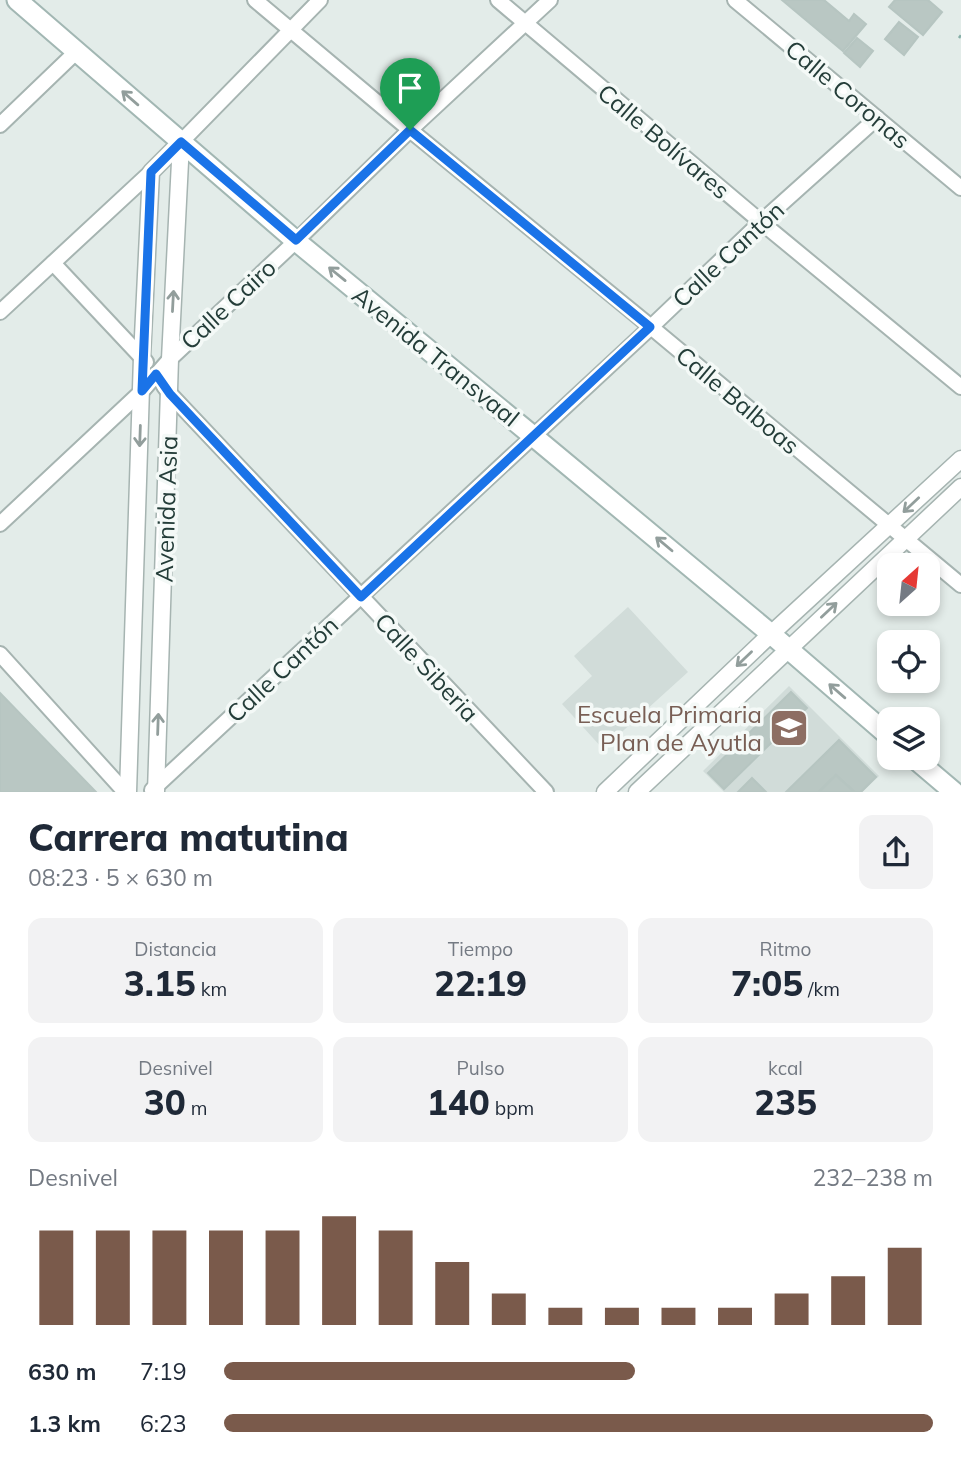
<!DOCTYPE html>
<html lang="es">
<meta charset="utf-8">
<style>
body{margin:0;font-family:Mulish,sans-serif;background:#f2f2f3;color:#1f2937;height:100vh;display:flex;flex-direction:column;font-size:26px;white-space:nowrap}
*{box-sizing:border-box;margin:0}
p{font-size:23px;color:#747a83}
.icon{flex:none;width:38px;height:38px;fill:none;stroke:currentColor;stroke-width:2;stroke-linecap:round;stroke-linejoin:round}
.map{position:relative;height:792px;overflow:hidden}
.sheet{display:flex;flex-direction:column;background:#fff;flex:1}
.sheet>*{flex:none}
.needle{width:46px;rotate:27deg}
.buttons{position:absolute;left:877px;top:553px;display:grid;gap:14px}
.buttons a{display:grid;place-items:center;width:63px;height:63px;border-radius:14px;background:#fff;box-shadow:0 4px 10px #0003;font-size:35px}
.pin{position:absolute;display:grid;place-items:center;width:60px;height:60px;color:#fff;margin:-72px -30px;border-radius:50% 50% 50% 0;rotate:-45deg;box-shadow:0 0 7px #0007}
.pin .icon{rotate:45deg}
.round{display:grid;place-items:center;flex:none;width:74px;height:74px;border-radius:14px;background:#f2f2f3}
.head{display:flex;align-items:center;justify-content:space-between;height:119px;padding:0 28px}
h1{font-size:38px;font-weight:800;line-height:52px}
.metrics{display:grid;grid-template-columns:repeat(3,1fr);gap:10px;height:119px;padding:7px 28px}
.metrics div{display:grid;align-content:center;border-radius:14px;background:#f2f2f3;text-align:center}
.metrics b{font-size:35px;font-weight:800}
.metrics small{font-size:19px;font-weight:400}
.metrics p{font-size:19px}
.chart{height:196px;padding:14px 28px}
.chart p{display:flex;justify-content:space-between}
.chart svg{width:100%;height:126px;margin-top:7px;stroke:#7a5a4b;stroke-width:6}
ul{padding:0 28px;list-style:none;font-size:23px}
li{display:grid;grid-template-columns:112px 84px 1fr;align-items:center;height:52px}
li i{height:18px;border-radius:9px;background:#7a5a4b}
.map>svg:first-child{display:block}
.built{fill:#d1dcd9}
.building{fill:#b9c7c3;stroke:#b6c5c1;stroke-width:2}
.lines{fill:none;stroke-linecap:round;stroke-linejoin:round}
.minor-casing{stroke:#a6b4b1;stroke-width:18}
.tertiary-casing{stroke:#a6b4b1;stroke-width:19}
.secondary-casing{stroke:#a2b7b3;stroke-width:23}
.path{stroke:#86aea7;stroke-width:2.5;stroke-dasharray:3.5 5;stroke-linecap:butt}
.minor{stroke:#fff;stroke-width:14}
.tertiary{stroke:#fff;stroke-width:16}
.secondary{stroke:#fff;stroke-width:19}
.oneway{stroke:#929e9c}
.route-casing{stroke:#fff;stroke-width:14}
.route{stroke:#1a73e8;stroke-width:9}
.labels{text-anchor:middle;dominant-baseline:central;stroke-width:7;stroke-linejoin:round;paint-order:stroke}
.street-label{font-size:24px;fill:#243d39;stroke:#f4f9f7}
.education-label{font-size:24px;fill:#785e54;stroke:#f4f9f7;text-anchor:end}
</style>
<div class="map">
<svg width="961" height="792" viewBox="0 0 961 792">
<rect width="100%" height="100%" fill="#e3ece9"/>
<g class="built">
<polygon points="628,607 688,672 603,749 562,704 592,676 574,656"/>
<polygon points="789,686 879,776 862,792 724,792 703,771"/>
</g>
<g class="building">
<polygon points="782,0 824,0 849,21 854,14 866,24 843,51"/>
<polygon points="895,0 928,0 942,12 923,35 889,7"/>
<polygon points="899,22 918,37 904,55 885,39"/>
<polygon points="857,38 873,51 860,67 844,53"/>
<polygon points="791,692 807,708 724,789 708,773"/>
<polygon points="0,693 96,792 0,792"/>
<polygon points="839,740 876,777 861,792 854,792 836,775 819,792 786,792"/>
<polygon points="836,775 854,792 819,792"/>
<polygon points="752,778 766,792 738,792"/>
</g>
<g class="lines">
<g class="minor-casing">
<g id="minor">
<polyline points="255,0 410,130 651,327 961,585"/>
<polyline points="498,0 761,222 961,387"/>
<polyline points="735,0 961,188"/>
<polyline points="0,125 76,52"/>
<polyline points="181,142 320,0"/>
<polyline points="53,263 146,362"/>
<polyline points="0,312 151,172"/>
<polyline points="164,386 170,394 546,792"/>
<polyline points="0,524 142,391 170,359 296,241 410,130 550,0"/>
<polyline points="0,654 125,792"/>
<polyline points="152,790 651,327 761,222 877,118"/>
</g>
</g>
<g class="tertiary-casing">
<g id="tertiary">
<polyline points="128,792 142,357 151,172 181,142"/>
<polyline points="156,792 170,359 181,142"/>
<polyline points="605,792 771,634 961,459"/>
<polyline points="637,792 961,487"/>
</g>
</g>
<g class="secondary-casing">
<g id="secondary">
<polyline points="17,0 296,241 533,436 771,634 889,736"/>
<polyline points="914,758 954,792"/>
</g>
</g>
<polyline class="path" points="959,38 961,35"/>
<use href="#minor" class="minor"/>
<use href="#tertiary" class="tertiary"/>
<use href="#secondary" class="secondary"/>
</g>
<defs><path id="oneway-shaft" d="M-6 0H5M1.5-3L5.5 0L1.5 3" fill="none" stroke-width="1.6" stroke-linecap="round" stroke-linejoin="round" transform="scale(1.75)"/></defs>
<g class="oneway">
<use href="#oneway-shaft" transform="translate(130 98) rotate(-139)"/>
<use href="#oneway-shaft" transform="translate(337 274) rotate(-141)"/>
<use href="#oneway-shaft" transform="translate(173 301) rotate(-87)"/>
<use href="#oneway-shaft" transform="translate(140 436) rotate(92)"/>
<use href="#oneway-shaft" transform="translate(911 505) rotate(137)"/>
<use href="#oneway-shaft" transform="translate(664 544) rotate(-140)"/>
<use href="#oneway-shaft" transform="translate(829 610) rotate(-43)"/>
<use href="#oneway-shaft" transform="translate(744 659) rotate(136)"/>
<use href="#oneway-shaft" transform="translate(837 691) rotate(-139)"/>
<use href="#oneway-shaft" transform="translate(158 724) rotate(-88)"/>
</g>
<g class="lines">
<g class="route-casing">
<polygon id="route" points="410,130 650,327 361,597 170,394 156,374 142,391 151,172 181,142 296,240"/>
</g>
<use href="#route" class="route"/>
</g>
<defs>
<g id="school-square" transform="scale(2.0125)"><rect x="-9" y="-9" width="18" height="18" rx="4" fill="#8d6e63" stroke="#f4f9f7"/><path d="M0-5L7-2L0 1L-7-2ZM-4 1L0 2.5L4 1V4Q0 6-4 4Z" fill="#fff"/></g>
</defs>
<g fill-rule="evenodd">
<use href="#school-square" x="789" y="728"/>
</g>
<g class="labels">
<g class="street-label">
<text transform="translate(848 94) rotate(40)">Calle Coronas</text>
<text transform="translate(664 141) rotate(40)">Calle Bolívares</text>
<text transform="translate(728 254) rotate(-43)">Calle Cantón</text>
<text transform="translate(228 304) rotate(-43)">Calle Cairo</text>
<text transform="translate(436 356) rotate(39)">Avenida Transvaal</text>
<text transform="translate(738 400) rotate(40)">Calle Balboas</text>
<text transform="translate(166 509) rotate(-88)">Avenida Asia</text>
<text transform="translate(427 667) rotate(47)">Calle Siberia</text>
<text transform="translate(282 669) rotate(-43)">Calle Cantón</text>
</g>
<g class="education-label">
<text x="762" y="714">Escuela Primaria<tspan x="762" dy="28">Plan de Ayutla</tspan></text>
</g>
</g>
</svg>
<div class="buttons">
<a><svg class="needle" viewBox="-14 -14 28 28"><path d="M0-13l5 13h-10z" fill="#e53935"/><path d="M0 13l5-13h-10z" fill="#747a83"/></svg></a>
<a><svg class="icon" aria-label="locate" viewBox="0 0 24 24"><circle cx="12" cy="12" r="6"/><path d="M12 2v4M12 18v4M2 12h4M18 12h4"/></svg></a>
<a><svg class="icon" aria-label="layers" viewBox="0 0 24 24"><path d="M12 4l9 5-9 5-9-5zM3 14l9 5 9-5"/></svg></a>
</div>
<div class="pin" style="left:410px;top:130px;background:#1e9e55"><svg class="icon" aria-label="arrive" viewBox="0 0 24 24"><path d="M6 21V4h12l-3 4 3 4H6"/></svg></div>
</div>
<section class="sheet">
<div class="head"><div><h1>Carrera matutina</h1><p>08:23 · 5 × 630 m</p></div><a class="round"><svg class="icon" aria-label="share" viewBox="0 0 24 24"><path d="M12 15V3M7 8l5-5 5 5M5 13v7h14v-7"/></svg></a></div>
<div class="metrics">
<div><p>Distancia</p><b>3.15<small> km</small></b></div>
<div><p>Tiempo</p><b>22:19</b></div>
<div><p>Ritmo</p><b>7:05<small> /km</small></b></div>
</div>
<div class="metrics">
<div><p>Desnivel</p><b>30<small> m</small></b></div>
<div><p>Pulso</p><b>140<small> bpm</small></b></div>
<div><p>kcal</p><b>235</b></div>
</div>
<div class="chart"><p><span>Desnivel</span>232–238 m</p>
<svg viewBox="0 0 160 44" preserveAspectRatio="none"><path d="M5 44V11M15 44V11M25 44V11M35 44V11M45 44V11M55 44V6M65 44V11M75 44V22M85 44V33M95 44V38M105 44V38M115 44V38M125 44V38M135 44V33M145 44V27M155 44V17"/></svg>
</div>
<ul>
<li><b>630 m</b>7:19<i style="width:58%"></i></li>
<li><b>1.3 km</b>6:23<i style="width:100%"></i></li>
</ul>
</section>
